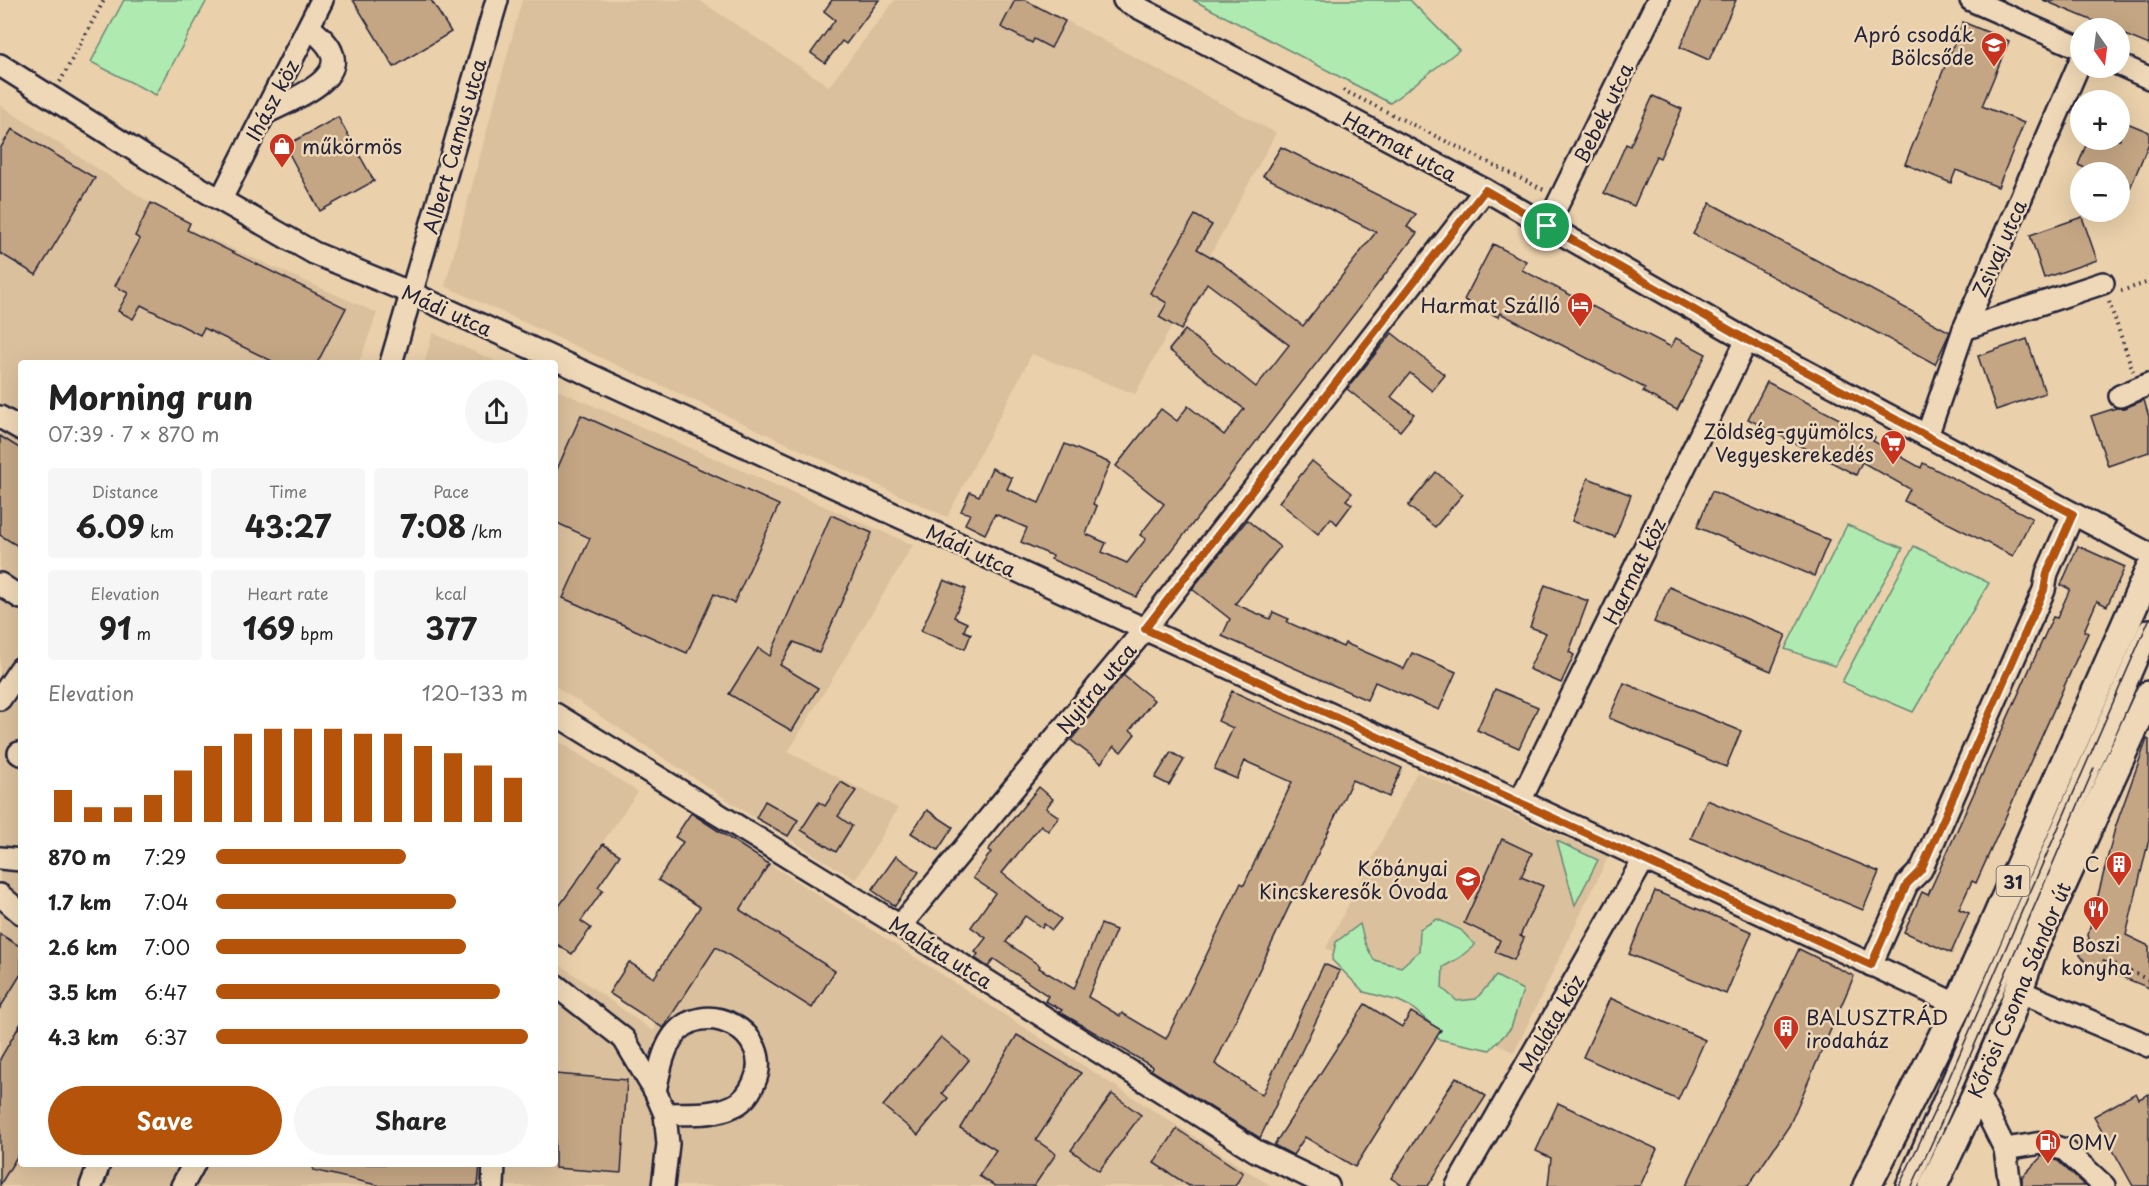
<!DOCTYPE html>
<meta charset="utf-8">
<style>
body{margin:0;font-family:"Playpen Sans",sans-serif;background:#f6f6f6;color:#222;height:100vh;display:flex;flex-direction:column;font-size:22px;white-space:nowrap}
*{box-sizing:border-box;margin:0}
p{font-size:20px;color:#767676}
.icon{flex:none;width:33px;height:33px;fill:none;stroke:currentColor;stroke-width:2;stroke-linecap:round;stroke-linejoin:round}
.map{position:relative;flex:1;overflow:hidden}
.side{position:absolute;left:18px;top:360px;width:540px;height:807px;display:flex;flex-direction:column;background:#fff;border-radius:6px;box-shadow:0 6px 24px #0002}
.side>*{flex:none}
.needle{width:39px;rotate:166deg}
.buttons{position:absolute;left:2070px;top:18px;display:grid;gap:12px}
.buttons a{display:grid;place-items:center;width:60px;height:60px;border-radius:50%;background:#fff;box-shadow:0 6px 24px #0002;font-size:30px}
.pin{position:absolute;display:grid;place-items:center;width:51px;height:51px;color:#fff;margin:-26px;border:3px solid #fff;border-radius:50%;box-shadow:0 2px 6px #0007}
.round{display:grid;place-items:center;flex:none;width:63px;height:63px;border-radius:32px;background:#f6f6f6}
.headline{display:flex;align-items:center;justify-content:space-between;height:102px;padding:0 30px}
h1{font-size:33px;font-weight:700;line-height:45px}
.stats{display:grid;grid-template-columns:repeat(3,1fr);gap:9px;height:102px;padding:6px 30px}
.stats div{display:grid;align-content:center;border-radius:6px;background:#f6f6f6;text-align:center}
.stats b{font-size:30px;font-weight:700}
.stats small{font-size:16px;font-weight:400}
.stats p{font-size:16px}
.chart{height:168px;padding:12px 30px}
.chart p{display:flex;justify-content:space-between}
.chart svg{width:100%;height:108px;margin-top:6px;stroke:#b45309;stroke-width:6}
.cta{display:flex;gap:12px;margin-top:auto;padding:12px 30px}
.cta a{flex:1;height:69px;border-radius:36px;background:#b45309;color:#fff;font-size:24px;font-weight:700;line-height:69px;text-align:center}
.cta a+a{background:#f6f6f6;color:#222}
ul{padding:0 30px;list-style:none;font-size:20px}
li{display:grid;grid-template-columns:96px 72px 1fr;align-items:center;height:45px}
li i{height:15px;border-radius:8px;background:#b45309}
.map>svg:first-child{display:block}
.built{fill:#dbc09d}
.green{fill:#afebb1;stroke:#688676;stroke-width:1.5}
.building{fill:#c4a684;stroke:#22223b;stroke-width:1.5}
.lines{fill:none;stroke-linecap:round;stroke-linejoin:round}
.minor-casing{stroke:#22223b;stroke-width:26}
.major-casing{stroke:#22223b;stroke-width:32}
.path{stroke:#22223b;stroke-width:4;stroke-dasharray:1.5 4.5;stroke-linecap:butt}
.minor{stroke:#efd8b7;stroke-width:21}
.major{stroke:#efd8b7;stroke-width:27}
.tram{stroke:#22223b;stroke-width:1.5}
.route-casing{stroke:#fff;stroke-width:12}
.route{stroke:#b45309;stroke-width:8}
.labels{text-anchor:middle;dominant-baseline:central;stroke-width:5;stroke-linejoin:round;paint-order:stroke}
.shield{fill:#efd8b7;stroke:#605960;stroke-width:1.5}
.shield-label{font-size:18px;font-weight:bold;fill:#22223b}
.poi-label{font-size:20px;fill:#22223b;stroke:#efd8b7;text-anchor:end}
.street-label{font-size:20px;fill:#22223b;stroke:#efd8b7}
</style>
<div class="map">
<svg width="2149" height="1186" viewBox="0 0 2149 1186">
<rect width="100%" height="100%" fill="#ead0ab"/>
<filter id="ink" filterUnits="userSpaceOnUse"><feTurbulence type="fractalNoise" baseFrequency=".0167" numOctaves="2"/><feDisplacementMap in="SourceGraphic" scale="12" xChannelSelector="R" yChannelSelector="G"/><feConvolveMatrix kernelMatrix="1 2 1 2 8 2 1 2 1" color-interpolation-filters="sRGB"/></filter>
<g filter="url(#ink)">
<g class="built">
<polygon points="522,0 699,0 829,86 895,0 1028,0 1276,133 1135,394 1032,354 947,517 445,286"/>
<polygon points="0,105 193,231 377,313 359,363 21,363 21,1164 555,1164 555,961 653,1031 765,861 1271,1186 0,1186"/>
<polygon points="433,333 499,363 424,363"/>
<polygon points="555,389 913,545 788,752 898,808 856,880 750,815 555,686"/>
<polygon points="555,739 638,792 555,909"/>
<polygon points="1417,772 1608,857 1514,1053 1326,948"/>
</g>
<g class="green">
<polygon points="124,0 207,0 156,95 91,62"/>
<polygon points="1193,0 1410,0 1459,50 1390,103"/>
<polygon points="1847,525 1903,548 1835,666 1785,649"/>
<polygon points="1914,546 1989,583 1913,712 1842,682"/>
<polygon points="1557,841 1598,860 1575,905"/>
<polygon points="1437,919 1461,930 1475,945 1459,958 1443,967 1442,988 1457,1001 1476,999 1496,976 1523,990 1511,1028 1490,1050 1438,1039 1430,1023 1411,1007 1399,1001 1364,992 1332,960 1336,942 1360,924 1365,943 1374,960 1401,967 1419,951 1420,929"/>
</g>
<g class="building">
<polygon points="353,0 431,0 451,32 394,67"/>
<polygon points="832,0 879,0 846,44 842,41 825,63 811,53 835,20 824,11"/>
<polygon points="1015,0 1025,0 1065,21 1051,48 1034,39 1032,43 1001,27"/>
<polygon points="1701,0 1736,0 1709,60 1680,47"/>
<polygon points="2043,0 2149,0 2149,45 2120,33 2120,28 2110,28"/>
<polygon points="1963,22 2009,41 1982,106 2024,123 1998,187 1956,170 1951,183 1905,164"/>
<polygon points="1653,96 1682,109 1660,158 1656,156 1634,206 1604,193 1626,144 1630,146"/>
<polygon points="338,117 374,181 320,211 285,146"/>
<polygon points="2120,120 2149,132 2149,143 2120,212 2120,172 2095,172 2078,165 2088,140 2120,140"/>
<polygon points="12,129 95,178 36,275 0,253 0,149"/>
<polygon points="1281,147 1416,214 1407,227 1417,233 1136,597 1051,559 1053,556 1021,542 1027,528 995,514 985,534 965,524 970,514 961,511 970,492 979,496 992,468 1012,478 1007,489 1039,503 1065,444 1110,463 1093,504 1097,506 1086,534 1106,543 1102,552 1127,563 1146,539 1140,535 1164,504 1116,466 1161,409 1177,421 1188,406 1224,435 1244,409 1169,350 1185,330 1256,387 1289,345 1207,283 1181,330 1159,317 1167,303 1150,293 1195,215 1212,225 1197,249 1220,262 1303,326 1376,232 1263,176"/>
<polygon points="151,203 190,223 187,230 346,308 317,363 276,363 204,328 200,335 141,305 133,319 118,311 128,293 115,286 140,239 135,236"/>
<polygon points="1710,203 1950,332 1935,364 1693,234"/>
<polygon points="2082,217 2097,260 2044,278 2030,235"/>
<polygon points="1493,244 1526,261 1522,270 1671,347 1676,338 1706,354 1677,410 1643,392 1645,388 1500,313 1498,317 1464,300"/>
<polygon points="1392,333 1445,375 1432,391 1410,373 1391,397 1414,414 1400,431 1347,389"/>
<polygon points="2027,339 2045,393 1996,410 1978,356"/>
<polygon points="1767,382 1875,437 1873,441 1921,468 1923,463 2032,518 2013,556 1904,501 1910,489 1862,462 1856,475 1748,419"/>
<polygon points="2144,400 2149,417 2149,452 2108,466 2091,416 2116,408 2125,408"/>
<polygon points="581,415 779,505 734,603 714,594 687,653 563,598 590,538 555,522 555,474"/>
<polygon points="0,436 21,449 21,548 0,535"/>
<polygon points="1312,461 1352,493 1346,500 1352,504 1337,524 1331,518 1318,534 1279,502"/>
<polygon points="1436,472 1463,494 1435,527 1408,506"/>
<polygon points="1588,478 1631,495 1615,537 1572,521"/>
<polygon points="1712,491 1829,540 1814,576 1697,527"/>
<polygon points="831,515 872,533 819,653 794,642 780,665 818,688 792,731 729,694 758,648 770,656"/>
<polygon points="1247,520 1280,547 1235,604 1270,619 1273,612 1289,619 1287,622 1343,647 1345,643 1404,669 1412,653 1456,672 1439,710 1375,682 1367,700 1222,636 1230,619 1192,589"/>
<polygon points="2078,546 2125,567 2107,606 2097,601 2084,631 2088,633 1976,883 1972,881 1959,909 1969,913 1951,953 1904,932 1922,892 1928,895 2053,617 2057,618 2070,589 2061,585"/>
<polygon points="944,580 966,589 954,617 967,623 964,631 971,634 965,649 921,631"/>
<polygon points="1545,585 1588,601 1569,652 1574,655 1561,683 1529,669 1546,633 1530,627"/>
<polygon points="1669,587 1786,635 1771,671 1654,622"/>
<polygon points="1123,675 1154,700 1130,730 1135,734 1121,752 1114,746 1101,763 1071,740"/>
<polygon points="1624,683 1741,731 1726,767 1609,718"/>
<polygon points="1495,689 1538,707 1519,748 1477,730"/>
<polygon points="1232,691 1402,768 1389,797 1352,780 1298,897 1294,896 1215,1064 1262,1095 1324,964 1340,971 1260,1138 1151,1070 1153,1067 1060,1012 1062,1010 1045,1001 1048,996 994,959 988,967 975,958 978,954 975,952 986,938 971,927 995,893 973,878 991,852 988,850 1039,787 1053,799 1046,808 1059,817 1048,831 1041,825 1002,873 1061,919 1052,930 1044,924 1042,928 1025,916 1006,942 1040,966 1039,968 1074,989 1101,924 1116,930 1088,997 1120,1016 1122,1013 1166,1039 1241,883 1244,885 1292,782 1245,761 1237,779 1214,769 1233,728 1218,721"/>
<polygon points="2147,739 2149,740 2149,839 2126,935 2149,946 2149,988 2085,962 2080,955 2080,949 2089,939 2088,935 2115,828"/>
<polygon points="1171,752 1184,760 1169,785 1155,778"/>
<polygon points="841,782 856,791 838,816 852,826 836,852 801,830 819,802 825,806"/>
<polygon points="1707,800 1879,872 1863,910 1691,838"/>
<polygon points="765,801 798,820 788,836 756,818"/>
<polygon points="927,810 953,827 938,850 911,833"/>
<polygon points="691,813 769,864 740,910 835,971 812,1008 716,947 663,1028 609,993 629,962 654,978 700,907 658,880 683,842 675,837"/>
<polygon points="1502,839 1532,853 1521,877 1543,886 1520,936 1524,938 1514,960 1495,952 1500,940 1464,923"/>
<polygon points="603,844 620,855 598,887 603,890 581,921 591,928 572,954 555,943 555,912"/>
<polygon points="896,856 919,872 895,906 872,890"/>
<polygon points="1655,891 1752,932 1726,994 1629,954"/>
<polygon points="0,934 21,947 21,974 0,1008"/>
<polygon points="1799,949 1854,976 1789,1126 1748,1186 1686,1186"/>
<polygon points="1610,998 1705,1040 1678,1100 1583,1057"/>
<polygon points="1365,1004 1402,1027 1411,1012 1441,1030 1355,1167 1305,1137 1293,1155 1274,1145"/>
<polygon points="21,1023 21,1150 0,1185 0,1059"/>
<polygon points="1017,1035 1081,1073 1036,1140 1056,1154 1034,1186 995,1186 979,1176 996,1150 960,1128"/>
<polygon points="941,1037 969,1060 942,1093 948,1098 918,1135 883,1106"/>
<polygon points="555,1074 627,1080 621,1173 555,1168"/>
<polygon points="1456,1077 1486,1096 1428,1186 1403,1186 1391,1178"/>
<polygon points="2136,1093 2139,1099 2149,1094 2149,1186 2133,1186 2094,1116"/>
<polygon points="1112,1094 1141,1115 1099,1171 1071,1150"/>
<polygon points="1558,1103 1657,1149 1640,1186 1548,1186 1551,1158 1536,1151"/>
<polygon points="1177,1129 1243,1173 1235,1186 1189,1186 1154,1163"/>
<polygon points="2042,1156 2058,1161 2085,1186 2022,1186 2022,1177"/>
<polygon points="314,1164 480,1164 478,1186 381,1186 313,1170"/>
</g>
<g class="lines">
<g class="minor-casing">
<g id="minor">
<polyline points="1124,0 1485,190 1747,340 2149,554"/>
<polyline points="1971,0 2080,48"/>
<polyline points="0,65 147,158 314,253 411,293 1520,801 1958,1005"/>
<polyline points="2120,65 2149,78"/>
<path d="M264,114C285,102 346,82 331,51C327,42 317,34 309,27"/>
<polyline points="221,199 322,0"/>
<polyline points="1547,226 1658,0"/>
<polyline points="1964,329 2103,283"/>
<polyline points="391,363 497,0"/>
<polyline points="2120,396 2149,384"/>
<polyline points="0,417 21,429"/>
<polyline points="1927,436 1964,329 2080,62"/>
<polyline points="0,584 21,598"/>
<polyline points="0,699 21,668"/>
<polyline points="555,714 900,926 1256,1151 1328,1186"/>
<polyline points="19,753 21,754"/>
<polyline points="1520,801 1747,340"/>
<polyline points="0,858 21,860"/>
<polyline points="0,895 21,913"/>
<polyline points="900,926 1145,629 1485,190"/>
<polyline points="1871,965 1907,884 1921,870 2044,590 2047,573 2073,514"/>
<polyline points="555,985 624,1039 655,1091 665,1114 668,1144 663,1186"/>
<polyline points="2019,991 2149,1046"/>
<path d="M655,1091C659,1074 662,1053 672,1038C702,993 777,1033 754,1083C750,1092 743,1102 733,1106C713,1116 688,1113 665,1114"/>
<polyline points="1977,1093 2005,1149 2010,1186"/>
<polyline points="2005,1149 2042,1143 2065,1150 2104,1186"/>
<polyline points="91,1186 99,1164"/>
<polyline points="182,1186 194,1164"/>
<polyline points="493,1186 494,1164"/>
<polyline points="1457,1186 1644,859"/>
<polyline points="1907,1186 2149,630"/>
</g>
</g>
<g class="major-casing">
<g id="major">
<polyline points="1867,1186 1958,1005 2149,571"/>
<polyline points="1933,1186 1977,1093 2009,1018 2034,947 2149,695"/>
</g>
</g>
<g class="path">
<polyline points="60,82 104,0"/>
<polyline points="1343,90 1544,190"/>
<polyline points="2121,291 2149,282"/>
<polyline points="2109,302 2133,371"/>
<polyline points="2096,978 2105,960 2149,980"/>
</g>
<use href="#minor" class="minor"/>
<use href="#major" class="major"/>
<g class="tram">
<polyline points="1899,1186 1936,1108 2149,620"/>
<polyline points="1912,1186 1941,1123 2094,768"/>
</g>
</g>
</g>
<g class="lines" filter="url(#ink)">
<g class="route-casing">
<polygon id="route" points="1485,190 1747,340 2073,514 2047,573 2044,590 1921,870 1907,884 1871,965 1145,629"/>
</g>
<use href="#route" class="route"/>
</g>
<defs>
<g id="school-pin" transform="scale(1.35)"><path d="M0 17L-7.5 6A9.5 9.5 0 1 1 7.5 6Z" fill="#c8321e" stroke="#efd8b7"/><path d="M0-5L7-2L0 1L-7-2ZM-4 1L0 2.5L4 1V4Q0 6-4 4Z" fill="#fff"/></g>
<g id="shop-pin" transform="scale(1.35)"><path d="M0 17L-7.5 6A9.5 9.5 0 1 1 7.5 6Z" fill="#c8321e" stroke="#efd8b7"/><path d="M-5-2.5h2.3a2.7 3.5 0 0 1 5.4 0H5L5.5 6h-11ZM-1.5-2.5h3a1.5 2.3 0 0 0-3 0Z" fill="#fff"/></g>
<g id="hotel-pin" transform="scale(1.35)"><path d="M0 17L-7.5 6A9.5 9.5 0 1 1 7.5 6Z" fill="#c8321e" stroke="#efd8b7"/><path d="M-6-4.5h1.5V1H6V5H4.5V3h-9V5H-6ZM-4 0a1.8 1.8 0 1 1 3.6 0ZM.5 0V-2.5h3Q6-2.5 6 0Z" fill="#fff"/></g>
<g id="supermarket-pin" transform="scale(1.35)"><path d="M0 17L-7.5 6A9.5 9.5 0 1 1 7.5 6Z" fill="#c8321e" stroke="#efd8b7"/><path d="M-6-5.5h2.5l.6 2H6L4.5 2H-2.5L-4.4-4H-6ZM-1.5 3.2a1.3 1.3 0 1 0 .1 0ZM3 3.2a1.3 1.3 0 1 0 .1 0Z" fill="#fff"/></g>
<g id="building-pin" transform="scale(1.35)"><path d="M0 17L-7.5 6A9.5 9.5 0 1 1 7.5 6Z" fill="#c8321e" stroke="#efd8b7"/><path d="M-4-6H4V6H1V3H-1V6H-4ZM-2.5-4.3h1.7v1.8h-1.7ZM.8-4.3h1.7v1.8H.8ZM-2.5-1h1.7V.8h-1.7ZM.8-1h1.7V.8H.8Z" fill="#fff"/></g>
<g id="restaurant-pin" transform="scale(1.35)"><path d="M0 17L-7.5 6A9.5 9.5 0 1 1 7.5 6Z" fill="#c8321e" stroke="#efd8b7"/><path d="M-5-6h1v4h1v-4h1v4h1v-4h1v5L-1.5 .5V6h-2V.5L-5-1ZM5-6V6H3V1.5H1.5Q1.5-4 5-6Z" fill="#fff"/></g>
<g id="fuel-pin" transform="scale(1.35)"><path d="M0 17L-7.5 6A9.5 9.5 0 1 1 7.5 6Z" fill="#c8321e" stroke="#efd8b7"/><path d="M-5.5-6h7V0h2V4h1.3V-2.5L3-4.5l.8-.8L6-3V5H2.5V1h-1V6h-7ZM-4.2-4.7v3.2H.2V-4.7Z" fill="#fff"/></g>
</defs>
<g fill-rule="evenodd">
<use href="#school-pin" x="1994" y="45"/>
<use href="#shop-pin" x="282" y="146"/>
<use href="#hotel-pin" x="1580" y="305"/>
<use href="#supermarket-pin" x="1893" y="443"/>
<use href="#building-pin" x="2119" y="864"/>
<use href="#school-pin" x="1468" y="879"/>
<use href="#restaurant-pin" x="2096" y="909"/>
<use href="#building-pin" x="1786" y="1028"/>
<use href="#fuel-pin" x="2048" y="1142"/>
</g>
<g class="labels">
<rect class="shield" x="1996.5" y="866" width="33" height="30" rx="4.5"/>
<g class="shield-label">
<text x="2013" y="881">31</text>
</g>
<g class="poi-label">
<text x="1974" y="34">Apró csodák<tspan x="1974" dy="23">Bölcsőde</tspan></text>
<text x="302" y="146" text-anchor="start">műkörmös</text>
<text x="1560" y="305">Harmat Szálló</text>
<text x="1874" y="431">Zöldség-gyümölcs<tspan x="1874" dy="23">Vegyeskerekedés</tspan></text>
<text x="2100" y="864">C</text>
<text x="1448" y="868">Kőbányai<tspan x="1448" dy="23">Kincskeresők Óvoda</tspan></text>
<text x="2096" y="944" text-anchor="middle">Boszi<tspan x="2096" dy="23">konyha</tspan></text>
<text x="1806" y="1017" text-anchor="start">BALUSZTRÁD<tspan x="1806" dy="23">irodaház</tspan></text>
<text x="2068" y="1142" text-anchor="start">OMV</text>
</g>
<g class="street-label">
<text transform="translate(272 100) rotate(-62)">Ihász köz</text>
<text transform="translate(1603 113) rotate(-64)">Bebek utca</text>
<text transform="translate(454 146) rotate(-74)">Albert Camus utca</text>
<text transform="translate(1400 146) rotate(28)">Harmat utca</text>
<text transform="translate(1999 248) rotate(-66)">Zsivaj utca</text>
<text transform="translate(447 310) rotate(24)">Mádi utca</text>
<text transform="translate(971 550) rotate(25)">Mádi utca</text>
<text transform="translate(1634 571) rotate(-64)">Harmat köz</text>
<text transform="translate(1096 688) rotate(-50)">Nyitra utca</text>
<text transform="translate(941 952) rotate(32)">Maláta utca</text>
<text transform="translate(2019 990) rotate(-67)">Kőrösi Csoma Sándor út</text>
<text transform="translate(1551 1023) rotate(-60)">Maláta köz</text>
</g>
</g>
</svg>
<div class="buttons">
<a><svg class="needle" viewBox="-14 -14 28 28"><path d="M0-13l5 13h-10z" fill="#e53935"/><path d="M0 13l5-13h-10z" fill="#767676"/></svg></a>
<a>+</a>
<a>−</a>
</div>
<div class="pin" style="left:1547px;top:226px;background:#1e9e55"><svg class="icon" aria-label="arrive" viewBox="0 0 24 24"><path d="M6 21V4h12l-3 4 3 4H6"/></svg></div>
<section class="side">
<div class="headline"><div><h1>Morning run</h1><p>07:39 · 7 × 870 m</p></div><a class="round"><svg class="icon" aria-label="share" viewBox="0 0 24 24"><path d="M12 15V3M7 8l5-5 5 5M5 13v7h14v-7"/></svg></a></div>
<div class="stats">
<div><p>Distance</p><b>6.09<small> km</small></b></div>
<div><p>Time</p><b>43:27</b></div>
<div><p>Pace</p><b>7:08<small> /km</small></b></div>
</div>
<div class="stats">
<div><p>Elevation</p><b>91<small> m</small></b></div>
<div><p>Heart rate</p><b>169<small> bpm</small></b></div>
<div><p>kcal</p><b>377</b></div>
</div>
<div class="chart"><p><span>Elevation</span>120–133 m</p>
<svg viewBox="0 0 160 44" preserveAspectRatio="none"><path d="M5 44V31M15 44V38M25 44V38M35 44V33M45 44V23M55 44V13M65 44V8M75 44V6M85 44V6M95 44V6M105 44V8M115 44V8M125 44V13M135 44V16M145 44V21M155 44V26"/></svg>
</div>
<ul>
<li><b>870 m</b>7:29<i style="width:61%"></i></li>
<li><b>1.7 km</b>7:04<i style="width:77%"></i></li>
<li><b>2.6 km</b>7:00<i style="width:80%"></i></li>
<li><b>3.5 km</b>6:47<i style="width:91%"></i></li>
<li><b>4.3 km</b>6:37<i style="width:100%"></i></li>
</ul>
<div class="cta"><a>Save</a><a>Share</a></div>
</section>
</div>
